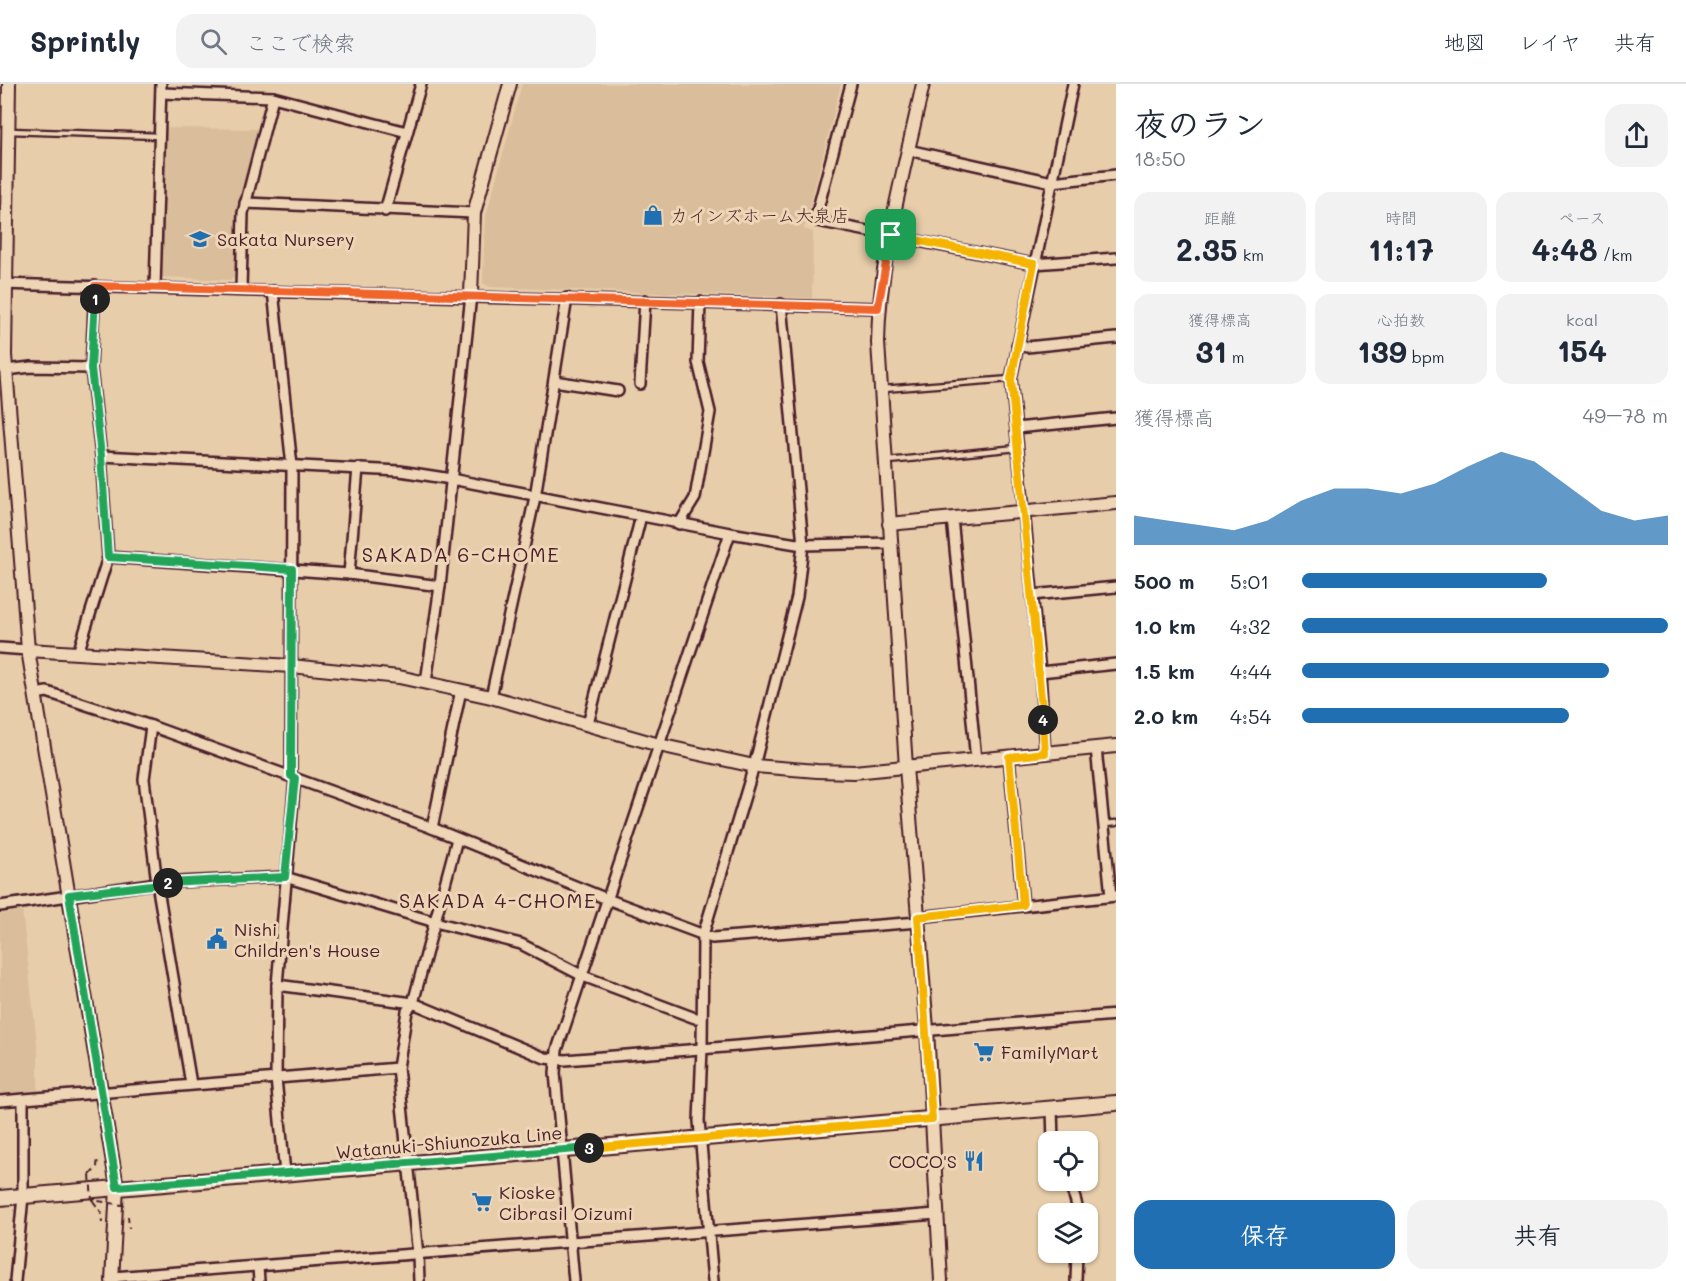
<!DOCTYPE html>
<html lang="ja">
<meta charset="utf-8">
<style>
body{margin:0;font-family:Mali,"Klee One",sans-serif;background:#f2f2f3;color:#1f2937;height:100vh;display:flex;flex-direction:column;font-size:22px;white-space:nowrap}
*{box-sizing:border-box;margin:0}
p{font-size:20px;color:#747a83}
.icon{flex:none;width:33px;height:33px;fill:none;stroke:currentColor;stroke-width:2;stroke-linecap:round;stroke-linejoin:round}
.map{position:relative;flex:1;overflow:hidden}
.side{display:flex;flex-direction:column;background:#fff;width:570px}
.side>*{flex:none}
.fabs{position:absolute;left:1038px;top:1047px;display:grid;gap:12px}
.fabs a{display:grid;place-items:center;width:60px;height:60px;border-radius:12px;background:#fff;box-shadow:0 2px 4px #0004;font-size:30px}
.pin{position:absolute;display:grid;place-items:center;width:51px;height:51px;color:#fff;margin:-26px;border-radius:12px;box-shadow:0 3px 9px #0006}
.km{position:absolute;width:30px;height:30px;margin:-15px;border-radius:50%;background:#222;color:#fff;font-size:16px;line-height:30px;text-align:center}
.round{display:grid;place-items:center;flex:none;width:63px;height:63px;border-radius:18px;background:#f2f2f3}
.head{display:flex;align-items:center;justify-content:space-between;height:102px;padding:0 18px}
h1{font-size:33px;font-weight:700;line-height:45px}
.metrics{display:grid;grid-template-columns:repeat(3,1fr);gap:9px;height:102px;padding:6px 18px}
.metrics div{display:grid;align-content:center;border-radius:15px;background:#f2f2f3;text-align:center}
.metrics b{font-size:30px;font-weight:700}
.metrics small{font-size:16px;font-weight:400}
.metrics p{font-size:16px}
.chart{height:168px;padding:12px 18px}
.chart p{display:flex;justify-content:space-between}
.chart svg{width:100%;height:108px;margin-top:6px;fill:#1f6fb2;opacity:.7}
.cta{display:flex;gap:12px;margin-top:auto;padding:12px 18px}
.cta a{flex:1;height:69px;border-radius:18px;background:#1f6fb2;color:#fff;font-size:24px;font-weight:700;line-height:69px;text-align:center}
.cta a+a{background:#f2f2f3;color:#1f2937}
ul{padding:0 18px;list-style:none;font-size:20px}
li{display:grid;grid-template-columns:96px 72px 1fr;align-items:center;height:45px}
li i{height:15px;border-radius:8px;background:#1f6fb2}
header{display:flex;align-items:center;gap:36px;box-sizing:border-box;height:84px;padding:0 30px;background:#fff;border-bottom:2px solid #e0e1e3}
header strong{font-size:28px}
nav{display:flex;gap:33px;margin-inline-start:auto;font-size:21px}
.search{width:420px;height:54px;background:#f2f2f3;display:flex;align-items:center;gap:15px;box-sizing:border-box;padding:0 21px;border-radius:18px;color:#747a83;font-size:22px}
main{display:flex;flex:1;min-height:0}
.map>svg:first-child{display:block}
.built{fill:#dabd9a}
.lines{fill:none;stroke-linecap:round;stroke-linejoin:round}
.service-casing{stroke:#4a1f2b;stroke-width:9}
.minor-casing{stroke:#4a1f2b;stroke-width:14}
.tertiary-casing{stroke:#4a1f2b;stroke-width:16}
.secondary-casing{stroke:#4a1f2b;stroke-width:18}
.path{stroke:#4a1f2b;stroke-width:2;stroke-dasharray:6 4.5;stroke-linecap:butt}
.service{stroke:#edd5b5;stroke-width:4.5}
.minor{stroke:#edd5b5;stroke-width:9}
.tertiary{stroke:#edd5b5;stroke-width:12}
.secondary{stroke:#edd5b5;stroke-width:14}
.path-bridge{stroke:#4a1f2b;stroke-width:2;stroke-dasharray:6 4.5;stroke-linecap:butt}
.split-1-casing{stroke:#fff;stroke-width:12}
.split-2-casing{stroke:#fff;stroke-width:12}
.split-3-casing{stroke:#fff;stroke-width:12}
.split-4-casing{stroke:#fff;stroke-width:12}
.split-5-casing{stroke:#fff;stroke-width:12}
.split-1{stroke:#f0652b;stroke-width:8}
.split-2{stroke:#22a559;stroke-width:8}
.split-3{stroke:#22a559;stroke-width:8}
.split-4{stroke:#f5b400;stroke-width:8}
.split-5{stroke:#f5b400;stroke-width:8}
.labels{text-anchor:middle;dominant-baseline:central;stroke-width:6;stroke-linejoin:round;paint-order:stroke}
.poi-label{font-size:18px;fill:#4a1f2b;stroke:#edd5b5;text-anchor:start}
.street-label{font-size:18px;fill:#4a1f2b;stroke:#edd5b5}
.neighbourhood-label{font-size:20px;letter-spacing:1.5px;fill:#4a1f2b;stroke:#edd5b5}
</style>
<header>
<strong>Sprintly</strong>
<div class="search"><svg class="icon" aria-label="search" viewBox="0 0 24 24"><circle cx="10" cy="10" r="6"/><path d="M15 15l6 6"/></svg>ここで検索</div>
<nav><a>地図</a><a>レイヤ</a><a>共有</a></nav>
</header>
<main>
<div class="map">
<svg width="1116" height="1197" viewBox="0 0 1116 1197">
<rect width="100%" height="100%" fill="#e7cda9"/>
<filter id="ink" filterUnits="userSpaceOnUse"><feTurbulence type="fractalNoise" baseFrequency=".0167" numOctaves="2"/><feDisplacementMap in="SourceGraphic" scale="12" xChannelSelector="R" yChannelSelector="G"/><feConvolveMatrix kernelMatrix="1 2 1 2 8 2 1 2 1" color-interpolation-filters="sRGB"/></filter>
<g filter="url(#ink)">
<g class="built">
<polygon points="522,0 841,0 804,145 813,148 812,214 490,203 483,199 485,136"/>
<polygon points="164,44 258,45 240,118 237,191 231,196 160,193"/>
<polygon points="22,826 38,969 38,1009 0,1011 0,830"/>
</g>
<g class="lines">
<g class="service-casing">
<g id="service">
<polyline points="9,47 159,52"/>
<polyline points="883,305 1011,295"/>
<polyline points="888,377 1017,364"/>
<polyline points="1104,740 1116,739"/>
</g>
</g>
<g class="minor-casing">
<g id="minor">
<polyline points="851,0 816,132 817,137 1034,180 1116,174"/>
<polyline points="161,9 273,13 407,48"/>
<polyline points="908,66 1052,98 1116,91"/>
<polyline points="245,119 474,129"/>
<polyline points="385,127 421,0"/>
<polyline points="0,200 878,224"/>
<polyline points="155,204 161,0"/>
<polyline points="241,206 243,129 273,13"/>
<polyline points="273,207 292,382 291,692"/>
<polyline points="1017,261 1027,263 1116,254"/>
<polyline points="6,286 31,283 91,284"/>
<polyline points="554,297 618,307"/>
<polyline points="640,300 645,216"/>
<polyline points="1016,344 1116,334"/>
<polyline points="101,372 400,387 451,395 730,449 803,461 891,459"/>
<polyline points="952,434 976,676"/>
<polyline points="679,440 695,414 710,328 698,278 700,218"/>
<polyline points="108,473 349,490 440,502"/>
<polyline points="349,490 358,384"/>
<polyline points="1032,511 1116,503"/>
<polyline points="0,564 28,566"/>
<polyline points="78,569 108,473 101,372 91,284 95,202"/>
<polyline points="1040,588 1116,580"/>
<polyline points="426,598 440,502 471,211"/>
<polyline points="35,610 47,608 151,642 432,744 607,815 712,854 919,838"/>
<polyline points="491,613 535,413 567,214"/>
<polyline points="588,640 641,432"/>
<polyline points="151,642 144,695 157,799 191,1000"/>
<polyline points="1096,664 1111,812"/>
<polyline points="1045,669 1040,588 1011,295 1073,0"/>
<polyline points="1009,673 1023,821"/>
<polyline points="432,744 461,606"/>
<polyline points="0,822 157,799 285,793 435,838 521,860 583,892 695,934 701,934"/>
<polyline points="918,833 1116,812"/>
<polyline points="277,901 413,919 545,974 565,976 1116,931"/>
<polyline points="0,1017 398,984"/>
<polyline points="1052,1024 1053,1058"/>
<polyline points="285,1090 276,994 277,901 295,694"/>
<path d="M1065,1096C1072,1107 1078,1116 1077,1130"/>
<polyline points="258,1183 259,1197"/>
<polyline points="113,1193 937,1130"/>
<polyline points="15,1197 23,1112 23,1016"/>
<polyline points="419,1197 418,1171 398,984 407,927 413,919 457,755"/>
<polyline points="574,1197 555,989 557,966 730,449"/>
<polyline points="713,1197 699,1037 702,964 703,851 754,682 797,513 803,461 781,220"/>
<polyline points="1076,1197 1077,1168"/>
</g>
</g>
<g class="tertiary-casing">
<g id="tertiary">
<polyline points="9,0 5,271 28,566 117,1103 112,1197"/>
<path d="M923,0C905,84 879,173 878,259L906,683L927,945L941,1197"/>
<polyline points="471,211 474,129 510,0"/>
<polyline points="889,440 1116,419"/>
<polyline points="28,566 291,582 399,593 491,613 659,661 754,682 817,687 854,688 1116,662"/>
</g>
</g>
<g class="secondary-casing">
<polyline id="secondary" points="0,1114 1116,1019"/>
</g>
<g class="path">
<polyline points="90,1091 97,1083 98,1073"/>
<polyline points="93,1117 101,1128 102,1139"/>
<polyline points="128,1132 129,1144"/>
</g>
<use href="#service" class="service"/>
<use href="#minor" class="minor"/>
<use href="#tertiary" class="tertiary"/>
<use href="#secondary" class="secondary"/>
<polyline class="path-bridge" points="90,1091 92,1116 128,1122"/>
</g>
</g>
<g class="lines" filter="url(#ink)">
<g class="split-1-casing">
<polyline id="split-1" points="95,215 95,202 878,224 891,151"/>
</g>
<g class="split-2-casing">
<polyline id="split-2" points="95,215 91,284 101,372 108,473 292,485 291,692 295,694 285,793 168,799"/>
</g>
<g class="split-3-casing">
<polyline id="split-3" points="168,799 69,811 117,1103 589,1064"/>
</g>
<g class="split-4-casing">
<polyline id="split-4" points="589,1064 932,1035 918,833 1023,821 1009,673 1045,669 1043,636"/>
</g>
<g class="split-5-casing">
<polyline id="split-5" points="891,151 1034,180 1011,295 1043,636"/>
</g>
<use href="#split-1" class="split-1"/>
<use href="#split-2" class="split-2"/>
<use href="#split-3" class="split-3"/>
<use href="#split-4" class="split-4"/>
<use href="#split-5" class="split-5"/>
</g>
<defs>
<g id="shop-bare" transform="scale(1.62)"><path d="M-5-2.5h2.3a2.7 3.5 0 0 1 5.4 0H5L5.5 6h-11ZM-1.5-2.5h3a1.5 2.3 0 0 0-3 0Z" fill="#1f6fb2" stroke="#edd5b5" stroke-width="2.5" paint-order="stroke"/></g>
<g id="school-bare" transform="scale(1.62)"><path d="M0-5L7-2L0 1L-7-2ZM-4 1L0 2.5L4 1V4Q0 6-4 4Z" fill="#1f6fb2" stroke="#edd5b5" stroke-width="2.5" paint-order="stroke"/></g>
<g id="civic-bare" transform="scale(1.62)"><path d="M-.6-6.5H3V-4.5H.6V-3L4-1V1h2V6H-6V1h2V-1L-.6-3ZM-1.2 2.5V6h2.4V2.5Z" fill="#1f6fb2" stroke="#edd5b5" stroke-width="2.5" paint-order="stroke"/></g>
<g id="supermarket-bare" transform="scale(1.62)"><path d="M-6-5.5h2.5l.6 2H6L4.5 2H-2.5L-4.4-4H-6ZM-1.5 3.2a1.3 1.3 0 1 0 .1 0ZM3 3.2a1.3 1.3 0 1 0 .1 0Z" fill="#1f6fb2" stroke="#edd5b5" stroke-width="2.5" paint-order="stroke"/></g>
<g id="restaurant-bare" transform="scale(1.62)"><path d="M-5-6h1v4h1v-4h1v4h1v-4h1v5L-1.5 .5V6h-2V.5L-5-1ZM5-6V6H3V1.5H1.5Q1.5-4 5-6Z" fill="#1f6fb2" stroke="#edd5b5" stroke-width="2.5" paint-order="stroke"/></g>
</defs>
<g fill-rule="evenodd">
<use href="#shop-bare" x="653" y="131"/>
<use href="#school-bare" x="200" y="155"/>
<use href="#civic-bare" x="217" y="855"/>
<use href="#supermarket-bare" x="984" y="968"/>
<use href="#restaurant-bare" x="974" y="1077"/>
<use href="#supermarket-bare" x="482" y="1118"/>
</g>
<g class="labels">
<g class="poi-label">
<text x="670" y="131">カインズホーム大泉店</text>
<text x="217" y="155">Sakata Nursery</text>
<text x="234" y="845">Nishi<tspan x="234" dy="21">Children's House</tspan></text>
<text x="1001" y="968">FamilyMart</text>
<text x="957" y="1077" text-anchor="end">COCO'S</text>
<text x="499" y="1108">Kioske<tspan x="499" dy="21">Cibrasil Oizumi</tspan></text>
</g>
<g class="street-label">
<text transform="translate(449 1058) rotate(-5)">Watanuki-Shiunozuka Line</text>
</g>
<g class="neighbourhood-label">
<text x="461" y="470">SAKADA 6-CHOME</text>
<text x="498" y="816">SAKADA 4-CHOME</text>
</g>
</g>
</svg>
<div class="fabs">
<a><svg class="icon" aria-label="locate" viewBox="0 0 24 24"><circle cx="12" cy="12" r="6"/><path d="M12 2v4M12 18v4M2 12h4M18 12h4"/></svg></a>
<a><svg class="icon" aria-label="layers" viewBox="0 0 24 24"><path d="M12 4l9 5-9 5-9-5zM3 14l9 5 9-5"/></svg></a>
</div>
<div class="pin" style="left:891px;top:151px;background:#1e9e55"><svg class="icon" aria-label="arrive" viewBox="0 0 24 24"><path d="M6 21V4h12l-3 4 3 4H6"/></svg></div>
<b class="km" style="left:95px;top:215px">1</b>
<b class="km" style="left:168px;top:799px">2</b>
<b class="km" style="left:589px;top:1064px">3</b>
<b class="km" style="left:1043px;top:636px">4</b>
</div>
<section class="side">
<div class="head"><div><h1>夜のラン</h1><p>18:50</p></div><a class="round"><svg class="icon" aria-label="share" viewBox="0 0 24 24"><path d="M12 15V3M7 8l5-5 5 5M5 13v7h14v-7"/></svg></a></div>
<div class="metrics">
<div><p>距離</p><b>2.35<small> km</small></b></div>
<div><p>時間</p><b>11:17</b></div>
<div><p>ペース</p><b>4:48<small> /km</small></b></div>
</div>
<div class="metrics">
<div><p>獲得標高</p><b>31<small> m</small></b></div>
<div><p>心拍数</p><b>139<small> bpm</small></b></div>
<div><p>kcal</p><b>154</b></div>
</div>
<div class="chart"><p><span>獲得標高</span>49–78 m</p>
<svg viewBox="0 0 160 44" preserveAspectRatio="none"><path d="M0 44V32L10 34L20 36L30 38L40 34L50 26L60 21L70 21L80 23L90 19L100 12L110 6L120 10L130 20L140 30L150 34L160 32V44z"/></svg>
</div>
<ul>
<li><b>500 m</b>5:01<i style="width:67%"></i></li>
<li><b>1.0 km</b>4:32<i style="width:100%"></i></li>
<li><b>1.5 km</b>4:44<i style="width:84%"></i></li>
<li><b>2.0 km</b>4:54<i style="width:73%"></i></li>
</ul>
<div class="cta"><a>保存</a><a>共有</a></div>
</section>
</main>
